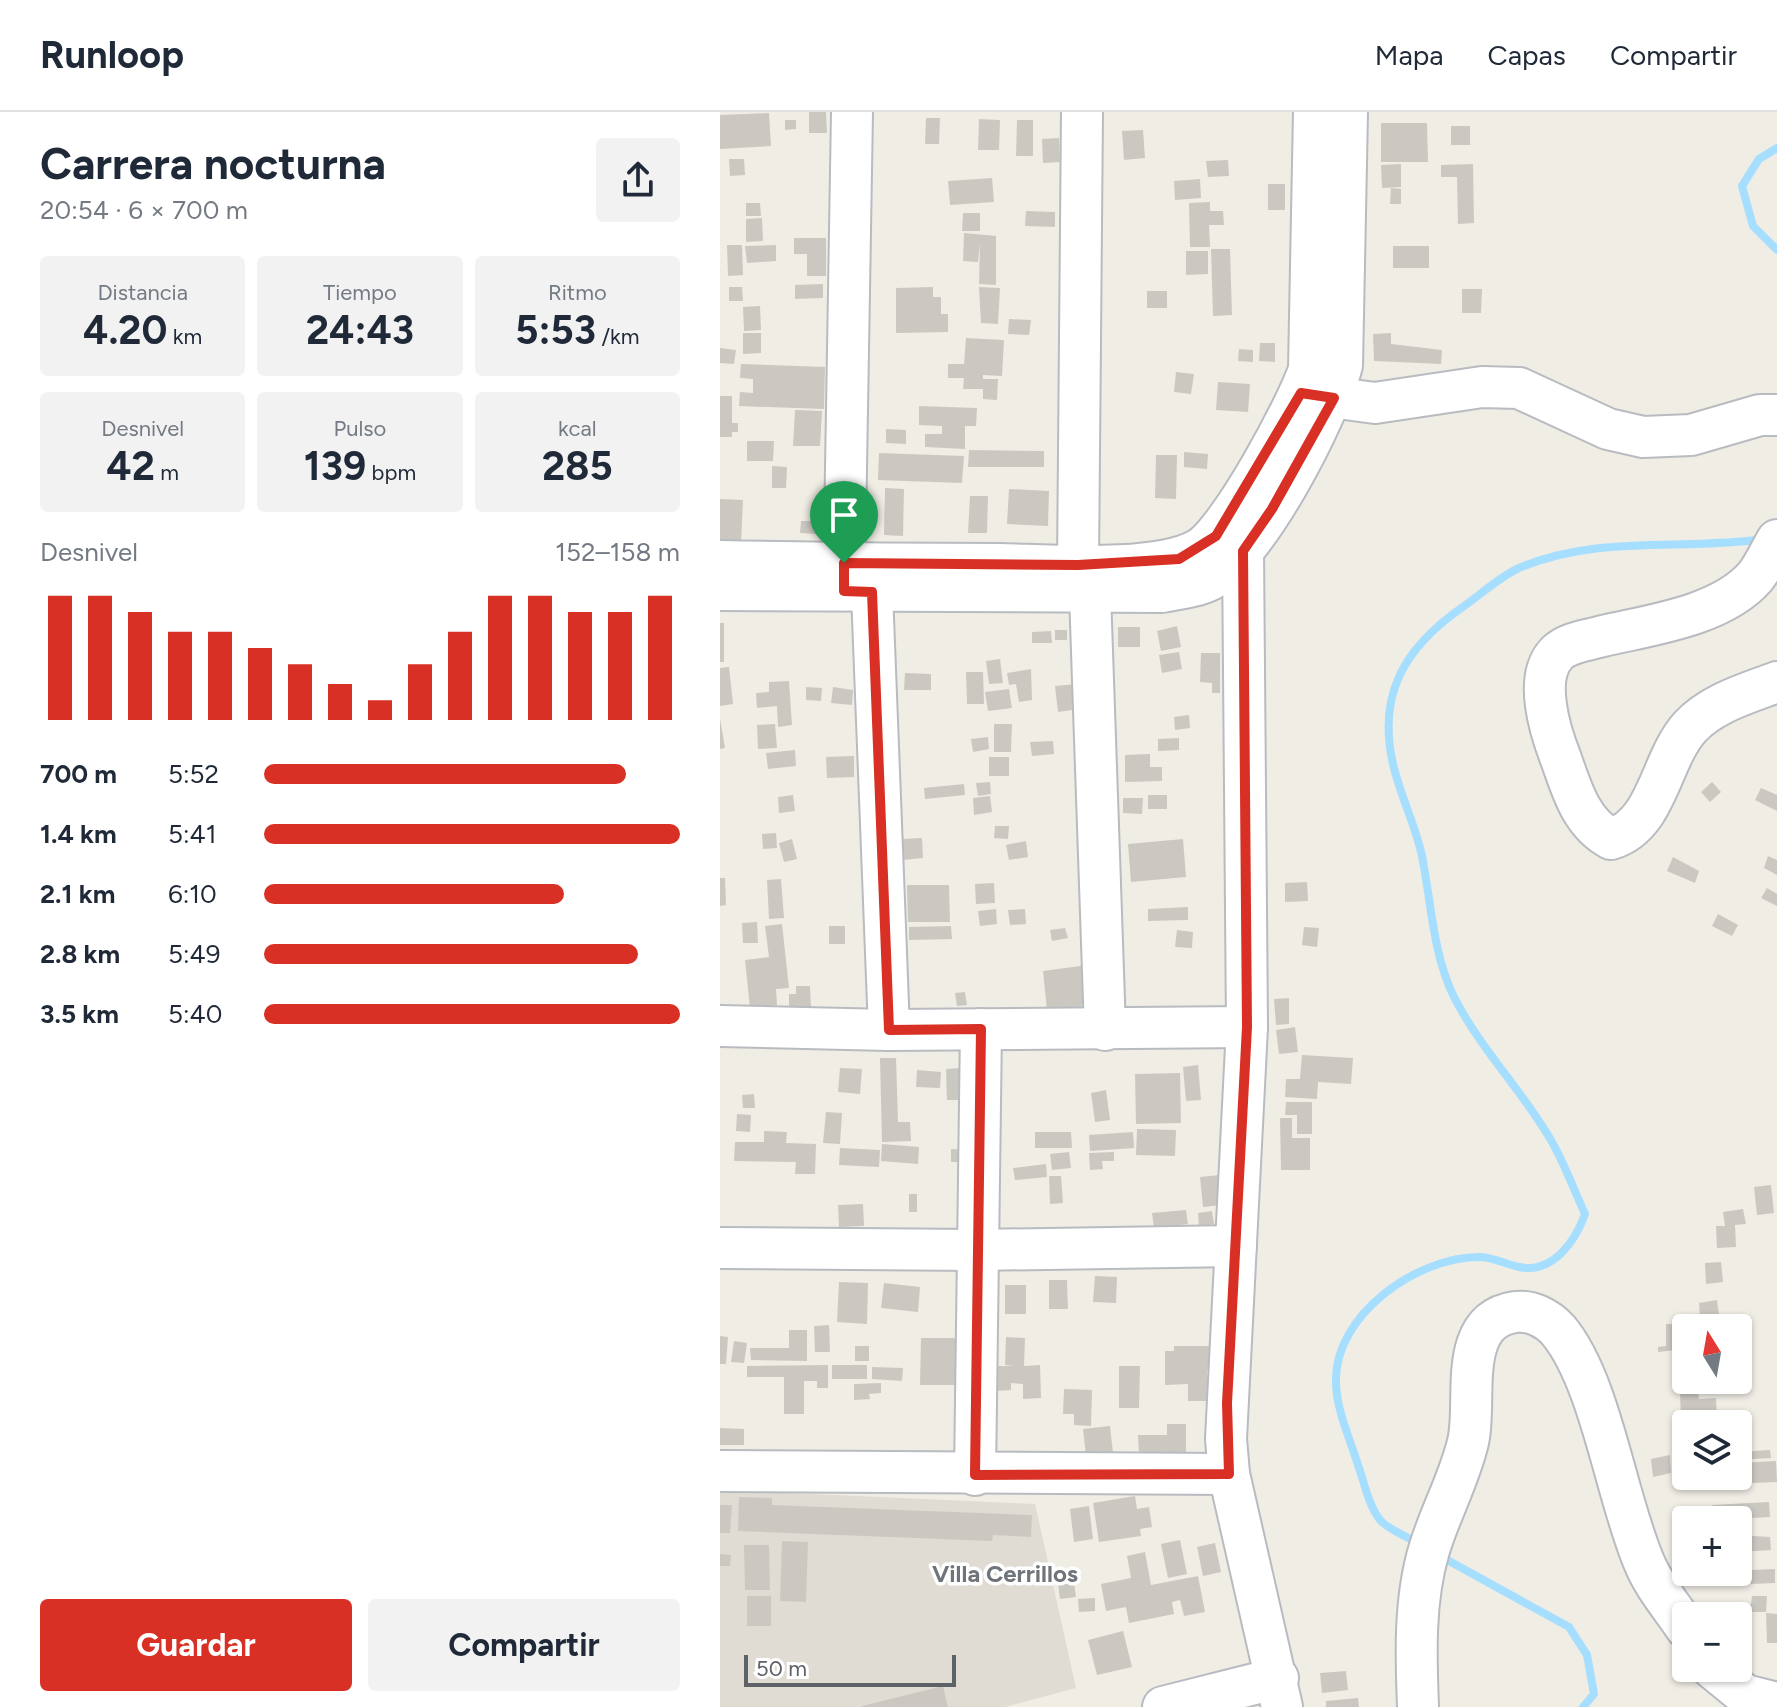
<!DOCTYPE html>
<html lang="es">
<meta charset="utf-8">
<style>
body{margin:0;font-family:Figtree,sans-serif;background:#f2f2f3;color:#1f2937;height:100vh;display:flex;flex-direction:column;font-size:30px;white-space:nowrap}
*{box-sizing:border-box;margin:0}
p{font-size:26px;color:#747a83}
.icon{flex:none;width:44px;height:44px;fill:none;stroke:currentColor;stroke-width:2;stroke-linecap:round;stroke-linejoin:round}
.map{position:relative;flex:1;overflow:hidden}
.drawer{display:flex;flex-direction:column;background:#fff;width:720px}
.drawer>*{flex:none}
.needle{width:52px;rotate:349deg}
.tools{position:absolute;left:952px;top:1202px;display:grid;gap:16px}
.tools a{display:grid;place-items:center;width:80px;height:80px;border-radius:8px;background:#fff;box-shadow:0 2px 6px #0004;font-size:40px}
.scale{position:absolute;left:24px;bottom:20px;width:212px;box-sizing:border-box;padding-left:8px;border:4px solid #5d6267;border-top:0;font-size:22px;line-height:28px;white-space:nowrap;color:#5d6267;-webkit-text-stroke:6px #fff;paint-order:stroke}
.pin{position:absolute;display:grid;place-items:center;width:68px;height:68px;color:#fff;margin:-82px -34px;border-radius:50% 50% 50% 0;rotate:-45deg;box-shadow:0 0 8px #0007}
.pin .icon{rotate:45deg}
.round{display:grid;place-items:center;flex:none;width:84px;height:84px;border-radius:8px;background:#f2f2f3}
.summary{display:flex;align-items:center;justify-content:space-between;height:136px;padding:0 40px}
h1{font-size:44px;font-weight:700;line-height:60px}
.figures{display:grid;grid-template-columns:repeat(3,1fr);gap:12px;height:136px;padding:8px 40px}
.figures div{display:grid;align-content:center;border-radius:8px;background:#f2f2f3;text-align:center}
.figures b{font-size:40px;font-weight:700}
.figures small{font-size:22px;font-weight:400}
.figures p{font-size:22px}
.chart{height:224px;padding:16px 40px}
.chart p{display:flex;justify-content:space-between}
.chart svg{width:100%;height:144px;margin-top:8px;stroke:#d93025;stroke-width:6}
.button{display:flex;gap:16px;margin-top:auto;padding:16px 40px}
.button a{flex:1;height:92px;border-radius:8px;background:#d93025;color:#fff;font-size:32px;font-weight:700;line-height:92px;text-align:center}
.button a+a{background:#f2f2f3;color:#1f2937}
ul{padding:0 40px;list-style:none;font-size:26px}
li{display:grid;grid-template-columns:128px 96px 1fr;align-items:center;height:60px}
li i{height:20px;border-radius:10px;background:#d93025}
header{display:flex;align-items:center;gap:48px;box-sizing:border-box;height:112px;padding:0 40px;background:#fff;border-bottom:2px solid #e0e1e3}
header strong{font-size:38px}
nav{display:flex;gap:44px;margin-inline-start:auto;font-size:28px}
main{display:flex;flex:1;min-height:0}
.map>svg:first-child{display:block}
.education{fill:#e0dcd4}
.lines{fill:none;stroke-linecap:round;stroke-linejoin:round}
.stream{stroke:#a6deff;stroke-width:8}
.building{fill:#cbc8c2}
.minor-casing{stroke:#b8bbc0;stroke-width:44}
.minor{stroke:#fff;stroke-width:40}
.route-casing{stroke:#fff;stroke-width:16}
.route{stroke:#d93025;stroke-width:10}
.labels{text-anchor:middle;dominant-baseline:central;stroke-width:7;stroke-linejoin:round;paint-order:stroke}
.neighbourhood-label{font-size:24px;font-weight:bold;fill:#6e7479;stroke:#fff}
</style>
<header>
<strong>Runloop</strong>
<nav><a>Mapa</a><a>Capas</a><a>Compartir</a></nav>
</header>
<main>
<section class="drawer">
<div class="summary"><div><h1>Carrera nocturna</h1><p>20:54 · 6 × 700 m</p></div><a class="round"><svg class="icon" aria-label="share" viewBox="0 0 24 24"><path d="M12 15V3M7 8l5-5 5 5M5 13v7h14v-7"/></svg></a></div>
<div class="figures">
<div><p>Distancia</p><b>4.20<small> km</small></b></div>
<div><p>Tiempo</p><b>24:43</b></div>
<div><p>Ritmo</p><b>5:53<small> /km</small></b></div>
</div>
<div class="figures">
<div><p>Desnivel</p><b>42<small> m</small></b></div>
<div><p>Pulso</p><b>139<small> bpm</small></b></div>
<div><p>kcal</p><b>285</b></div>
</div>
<div class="chart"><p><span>Desnivel</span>152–158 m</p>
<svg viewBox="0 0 160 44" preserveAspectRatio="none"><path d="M5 44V6M15 44V6M25 44V11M35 44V17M45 44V17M55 44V22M65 44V27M75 44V33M85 44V38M95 44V27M105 44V17M115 44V6M125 44V6M135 44V11M145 44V11M155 44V6"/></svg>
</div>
<ul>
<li><b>700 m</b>5:52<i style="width:87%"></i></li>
<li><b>1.4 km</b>5:41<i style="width:100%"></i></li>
<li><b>2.1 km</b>6:10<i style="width:72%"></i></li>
<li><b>2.8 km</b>5:49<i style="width:90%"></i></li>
<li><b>3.5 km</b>5:40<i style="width:100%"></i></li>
</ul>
<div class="button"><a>Guardar</a><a>Compartir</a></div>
</section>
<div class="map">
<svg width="1057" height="1595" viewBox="0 0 1057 1595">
<rect width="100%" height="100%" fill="#f0ede5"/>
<polygon class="education" points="0,1378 315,1392 356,1576 285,1595 0,1595"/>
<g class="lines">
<g class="stream">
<polyline points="1057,36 1039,47 1022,74 1033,114 1057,138"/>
<path d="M698,1431C687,1425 670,1418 661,1409C649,1396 644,1369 638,1353C630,1327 616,1297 616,1270C614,1203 697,1145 759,1145C779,1145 797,1160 818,1155C842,1149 858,1122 865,1102C854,1078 845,1053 832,1030C803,979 761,938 734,885C713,843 711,789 702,744C695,712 680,683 673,652C657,582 685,536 740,497C759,484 779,465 799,456C878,422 963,439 1044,427"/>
<polyline points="720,1444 849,1515 867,1543 874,1582 863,1595"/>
</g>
</g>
<g class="building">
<polygon points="89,0 106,0 107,21 89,21"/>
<polygon points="49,1 51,34 0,37 0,3"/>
<polygon points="206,6 220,6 219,32 205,32"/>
<polygon points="259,7 280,8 279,38 258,38"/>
<polygon points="65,8 76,8 76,17 65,18"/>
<polygon points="297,8 313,8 313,44 296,44"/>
<polygon points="661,11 707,11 708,50 661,50"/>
<rect x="731" y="14" width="19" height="19"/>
<polygon points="423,18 425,46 404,48 402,19"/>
<polygon points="339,26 340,50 323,51 322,27"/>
<polygon points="9,47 24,47 25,63 10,64"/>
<polygon points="508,48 509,64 488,65 486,49"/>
<polygon points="681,52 681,75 662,76 661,53"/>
<polygon points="753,52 754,111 738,112 737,65 721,65 721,53"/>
<polygon points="272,66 274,90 230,93 228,69"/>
<polygon points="480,67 481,86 455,88 454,69"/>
<rect x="548" y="72" width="17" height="26"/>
<polygon points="671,76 681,77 681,92 670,92"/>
<polygon points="490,90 490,99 503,99 504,113 489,113 490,135 470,135 469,91"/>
<polygon points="26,91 40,91 41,104 26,104"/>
<polygon points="306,99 335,100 335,115 305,114"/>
<polygon points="243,101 260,101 260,119 242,119"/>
<polygon points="42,106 43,129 26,130 26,107"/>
<polygon points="244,121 276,124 276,173 259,172 260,131 258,150 243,149"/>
<polygon points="74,126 106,126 106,164 87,164 87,142 74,142"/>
<polygon points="7,133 22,133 23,163 8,164"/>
<polygon points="56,133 56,149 27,151 25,134"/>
<rect x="673" y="134" width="36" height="22"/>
<polygon points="491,137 510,137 512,203 493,204"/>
<polygon points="466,139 488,139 488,162 466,163"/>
<polygon points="103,172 103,186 75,187 75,173"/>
<polygon points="9,175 22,175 23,189 9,189"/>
<polygon points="213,175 213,185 221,185 221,202 228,202 228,220 176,221 176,176"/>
<polygon points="259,175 280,176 278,212 261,211"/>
<polygon points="742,177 762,177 761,201 742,201"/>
<rect x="427" y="179" width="20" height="17"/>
<polygon points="40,194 41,218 24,219 23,195"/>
<polygon points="289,207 311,208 309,223 288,222"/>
<polygon points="23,221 41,221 41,241 23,242"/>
<polygon points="671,221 671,232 722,238 721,252 654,249 653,222"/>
<polygon points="246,226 284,228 282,264 263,263 263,267 278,267 277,288 263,287 263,277 243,277 244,266 228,266 228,252 244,252"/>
<polygon points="540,231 555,231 555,250 539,249"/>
<polygon points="0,236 16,238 14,252 0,251"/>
<polygon points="519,237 533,238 533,250 518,249"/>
<polygon points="21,252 105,255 104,297 19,294 20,280 33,281 33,267 20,266"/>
<polygon points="456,260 474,262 471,282 454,280"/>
<polygon points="498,270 530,272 528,300 496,298"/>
<polygon points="0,284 12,284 12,311 18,311 18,320 12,320 12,325 0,325"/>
<polygon points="199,294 257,296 256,314 245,314 245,337 205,335 205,322 222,322 222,314 199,313"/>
<polygon points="75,298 102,299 100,334 73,334"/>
<polygon points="166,317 186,318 186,332 166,331"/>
<polygon points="27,329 54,329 53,349 27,349"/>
<polygon points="249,338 324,339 324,355 248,355"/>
<polygon points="464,340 488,342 487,357 464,355"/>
<polygon points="159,341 244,344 242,371 158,368"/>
<polygon points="436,343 457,343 456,387 435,386"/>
<polygon points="52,354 67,355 66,376 52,376"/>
<polygon points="165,376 184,377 183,424 164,423"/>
<polygon points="289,377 329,379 328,414 287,412"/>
<polygon points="250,384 268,384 267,421 248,421"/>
<polygon points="0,387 23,388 21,431 0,430"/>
<polygon points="81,409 97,409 96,422 80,421"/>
<rect x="0" y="511" width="4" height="39"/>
<polygon points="457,514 461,535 441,539 437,519"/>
<rect x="398" y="515" width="22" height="20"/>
<rect x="335" y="518" width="12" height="10"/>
<polygon points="331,519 332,531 312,531 312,520"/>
<polygon points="459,540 462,557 442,561 439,543"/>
<polygon points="481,541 500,541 500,581 492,581 492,571 480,570"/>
<polygon points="280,547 283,571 269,572 266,549"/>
<polygon points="9,555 13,592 0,594 0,556"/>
<polygon points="311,557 312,588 299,590 296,572 289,573 287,561"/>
<polygon points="246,560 263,560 264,592 247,592"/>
<polygon points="185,561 211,562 211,578 184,578"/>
<polygon points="69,569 72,613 58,615 57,594 37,596 36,581 49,580 49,570"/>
<polygon points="357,572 359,597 338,600 335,574"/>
<polygon points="86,575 102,576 101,589 86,588"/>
<polygon points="113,575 133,578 132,593 111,591"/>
<polygon points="289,577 292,596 268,599 265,580"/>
<polygon points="469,603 470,616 455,618 454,605"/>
<polygon points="0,606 5,636 0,637"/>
<polygon points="55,612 57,636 38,637 37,613"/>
<polygon points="274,612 292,612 291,640 274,640"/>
<polygon points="268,625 269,637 253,640 251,627"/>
<polygon points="459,626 459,638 438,639 438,627"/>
<polygon points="333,629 334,642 312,644 310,630"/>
<polygon points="75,638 76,654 48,657 46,641"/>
<polygon points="430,642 430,655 442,655 442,669 405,670 405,643"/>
<polygon points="134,644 134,665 107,666 106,645"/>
<rect x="269" y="645" width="20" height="19"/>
<polygon points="270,670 271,682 258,684 256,671"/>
<polygon points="992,670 1001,680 990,690 981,680"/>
<polygon points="244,672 245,683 205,687 204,676"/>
<polygon points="1041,676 1057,683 1057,699 1035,688"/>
<polygon points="73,683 75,699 59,701 58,685"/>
<rect x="428" y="683" width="19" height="14"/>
<polygon points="270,684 272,700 254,703 253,686"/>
<polygon points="403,686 423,686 422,702 403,701"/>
<polygon points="275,714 289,714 288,727 274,726"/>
<polygon points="56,721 57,736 43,737 42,722"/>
<polygon points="202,726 203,746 183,748 182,727"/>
<polygon points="72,727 77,747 64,750 59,731"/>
<polygon points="463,727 466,765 411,770 408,732"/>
<polygon points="306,729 308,745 289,748 286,733"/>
<polygon points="1048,744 1057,748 1057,763 1044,756"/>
<polygon points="953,745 979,759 975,771 947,759"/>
<polygon points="0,766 5,766 6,793 0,794"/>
<polygon points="61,767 64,806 49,807 47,768"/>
<polygon points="587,770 588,789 565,790 565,771"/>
<polygon points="274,771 275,791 256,792 255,772"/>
<polygon points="187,773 229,773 230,810 188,810"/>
<polygon points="1047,776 1057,782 1057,794 1041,786"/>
<polygon points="468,795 468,808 428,809 428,797"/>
<polygon points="276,797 277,812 260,814 258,799"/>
<polygon points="305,797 306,812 290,813 288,798"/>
<polygon points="998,802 1018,813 1012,824 992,814"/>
<polygon points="37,810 38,831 23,831 22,811"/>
<polygon points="62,812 69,876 56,877 57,893 30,896 25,848 49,845 45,814"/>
<rect x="109" y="814" width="16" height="18"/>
<polygon points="231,814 232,827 189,828 189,815"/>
<polygon points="584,815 599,816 597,835 582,833"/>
<polygon points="345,816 348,826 332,829 330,818"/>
<polygon points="457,818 473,820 472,836 455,835"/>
<polygon points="368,853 373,893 327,898 323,859"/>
<polygon points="76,874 90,874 91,895 69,896 69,882 76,882"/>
<polygon points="245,880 247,893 237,894 235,881"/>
<polygon points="569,886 569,912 556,913 554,887"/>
<polygon points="575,915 578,940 559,942 556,918"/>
<polygon points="582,943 633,946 631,972 598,970 597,987 565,985 566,967 580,967"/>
<polygon points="160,946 176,946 178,1010 190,1010 191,1029 162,1030"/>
<polygon points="478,953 481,988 466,989 463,955"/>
<polygon points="120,956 142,957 140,982 118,980"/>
<polygon points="241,956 243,988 227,988 226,957"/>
<polygon points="197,958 221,960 220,976 196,975"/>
<polygon points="460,961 461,1011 416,1012 415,962"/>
<polygon points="386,978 390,1008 375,1010 371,981"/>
<polygon points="34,982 35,996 23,996 22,983"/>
<polygon points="566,990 592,990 592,1022 577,1022 577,1003 565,1003"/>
<polygon points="106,1000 122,1001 120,1032 103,1031"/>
<polygon points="17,1002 31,1003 30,1020 16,1019"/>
<polygon points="560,1006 572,1006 572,1026 590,1026 590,1058 561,1058"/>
<polygon points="417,1017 456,1018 455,1044 416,1043"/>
<polygon points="44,1019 67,1020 66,1031 96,1032 95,1062 75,1062 76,1050 14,1049 15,1030 44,1030"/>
<polygon points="315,1020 351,1020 352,1036 315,1036"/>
<polygon points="413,1020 414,1036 370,1039 369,1023"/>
<polygon points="162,1032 199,1035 198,1052 161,1049"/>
<polygon points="120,1036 160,1038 159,1055 119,1053"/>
<polygon points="231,1037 247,1038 246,1050 231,1050"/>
<polygon points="349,1040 351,1056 332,1058 330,1042"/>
<polygon points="394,1040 394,1049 382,1049 383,1057 370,1058 369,1041"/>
<polygon points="326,1052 327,1065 295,1068 293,1056"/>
<polygon points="500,1063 502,1093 483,1095 480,1065"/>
<polygon points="329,1064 341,1064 343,1091 330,1092"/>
<polygon points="1051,1073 1054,1101 1037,1103 1034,1075"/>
<rect x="189" y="1082" width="8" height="18"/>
<polygon points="143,1092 144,1114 119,1115 118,1093"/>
<polygon points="1023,1097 1026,1112 1015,1113 1016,1135 997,1136 996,1114 1005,1114 1003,1100"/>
<polygon points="466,1098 468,1112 434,1116 432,1101"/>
<polygon points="492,1099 494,1112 479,1115 478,1101"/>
<polygon points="1001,1150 1003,1170 986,1172 985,1151"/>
<polygon points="375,1164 397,1165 396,1191 373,1190"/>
<polygon points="329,1168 347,1168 348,1197 329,1197"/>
<polygon points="119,1170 148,1171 147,1212 117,1210"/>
<polygon points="164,1171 200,1175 198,1200 161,1196"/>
<rect x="285" y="1173" width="21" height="29"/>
<polygon points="997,1188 999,1202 980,1205 979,1191"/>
<polygon points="992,1205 1006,1205 1008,1216 993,1216"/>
<polygon points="946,1212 958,1212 956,1238 938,1240 938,1235 946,1234"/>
<polygon points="109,1213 110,1240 95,1240 94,1214"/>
<polygon points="69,1218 87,1218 87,1249 31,1248 30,1236 69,1236"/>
<polygon points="0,1224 8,1225 6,1252 0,1252"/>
<polygon points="286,1225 305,1226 304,1254 320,1253 321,1286 303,1287 303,1272 291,1271 291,1278 276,1279 275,1254 294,1254 285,1253"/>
<polygon points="201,1226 242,1226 242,1273 200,1273"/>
<polygon points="14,1229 27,1231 24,1251 11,1250"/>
<rect x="135" y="1234" width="14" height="15"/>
<polygon points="454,1234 495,1234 495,1257 487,1257 487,1289 468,1289 468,1272 445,1273 445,1239 454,1239"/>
<polygon points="960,1251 966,1251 966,1268 977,1268 977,1272 959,1272"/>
<polygon points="108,1253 108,1276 97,1276 97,1269 84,1269 84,1302 64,1302 64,1265 27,1265 27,1254"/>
<rect x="112" y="1253" width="35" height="14"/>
<polygon points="399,1254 420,1254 419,1296 399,1296"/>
<polygon points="152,1255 183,1256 182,1269 152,1267"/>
<polygon points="161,1271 161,1281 149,1282 150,1287 134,1288 134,1272"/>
<polygon points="344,1277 372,1278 371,1314 354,1313 354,1302 343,1302"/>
<polygon points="978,1280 979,1287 996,1286 997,1306 961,1307 960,1281"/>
<polygon points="447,1312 466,1312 466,1341 419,1341 418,1323 447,1323"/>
<polygon points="390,1314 393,1341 366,1344 363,1317"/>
<polygon points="0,1316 24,1317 24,1333 0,1333"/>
<polygon points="1050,1338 1051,1346 1018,1348 1018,1340"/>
<polygon points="950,1343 951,1361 933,1365 931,1347"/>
<polygon points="1056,1349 1057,1370 1008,1372 1008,1364 1018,1364 1018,1351"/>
<polygon points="415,1384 417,1397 429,1395 432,1415 420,1417 421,1424 379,1430 373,1391"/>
<polygon points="19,1385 52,1386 52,1393 312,1403 311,1425 273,1423 272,1429 18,1419"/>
<polygon points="1049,1390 1050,1405 993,1408 992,1393"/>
<polygon points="0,1393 12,1393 10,1421 0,1421"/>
<polygon points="369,1394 373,1427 354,1430 350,1397"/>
<polygon points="1018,1423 1050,1425 1051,1438 1019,1440"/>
<polygon points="460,1428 467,1462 448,1466 441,1432"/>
<polygon points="62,1429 88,1430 86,1490 60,1489"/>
<polygon points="495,1431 501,1460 483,1464 477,1435"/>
<polygon points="24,1433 49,1433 50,1478 25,1478"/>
<polygon points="425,1440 431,1473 478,1464 485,1500 464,1504 460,1488 452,1490 454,1502 409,1511 406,1495 386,1499 381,1472 411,1466 407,1444"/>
<polygon points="0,1442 11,1443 10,1454 0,1454"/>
<polygon points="1055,1457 1055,1471 1031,1472 1031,1458"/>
<polygon points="354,1471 356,1485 340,1487 338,1472"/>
<rect x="27" y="1484" width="24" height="30"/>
<polygon points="1032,1484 1047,1484 1046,1500 1031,1500 1030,1505 1004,1504 1003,1494 1031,1492"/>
<polygon points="375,1486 375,1499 359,1500 358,1487"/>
<polygon points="1046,1501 1057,1502 1057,1531 1047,1531"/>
<polygon points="403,1519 412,1555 377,1563 368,1528"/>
<polygon points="626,1559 628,1578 602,1581 600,1561"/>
<polygon points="223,1574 228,1595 143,1595 142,1594"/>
<polygon points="638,1586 639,1595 606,1595 606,1589"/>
</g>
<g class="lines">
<g class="minor-casing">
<g id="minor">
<polyline points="362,0 358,453 370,481 385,918"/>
<polyline points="588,282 655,291 762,275 799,276 888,317 923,325 971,323 1040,303 1057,303"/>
<path d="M1057,428C1050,439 1044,454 1035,465C1001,504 930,513 883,524C869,528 848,530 837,541C813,565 830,619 841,647C852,678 861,711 891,727C938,713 940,648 970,615C992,591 1028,581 1057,570"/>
<polyline points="523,439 527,915 506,1327 509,1362 562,1595"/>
<path d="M0,449C93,451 187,452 280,452C331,453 437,461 479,437C509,420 578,292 589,257L594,0"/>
<polyline points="124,476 132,0"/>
<path d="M0,478L442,480C458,477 476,475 490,468C538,443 609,304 622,253L627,0"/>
<polyline points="152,480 169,918"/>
<polyline points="0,914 169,918 527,915"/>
<polyline points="0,1136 256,1138 516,1134"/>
<polyline points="0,1359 509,1362"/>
<polyline points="255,1363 261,917"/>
<polyline points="992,1556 1025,1583 1057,1591"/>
<polyline points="443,1595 558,1566"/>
<path d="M698,1595C696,1544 694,1488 709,1438C720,1401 739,1368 748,1330C758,1290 735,1209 795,1200C811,1198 827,1206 838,1218C881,1269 896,1385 924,1450C933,1473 952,1495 966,1516"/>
</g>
</g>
<use href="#minor" class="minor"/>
</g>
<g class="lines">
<g class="route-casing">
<polygon id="route" points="581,281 614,286 552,397 523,439 527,915 507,1291 509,1362 255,1363 261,917 169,918 152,480 124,479 124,451 358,453 459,447 496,424"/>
</g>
<use href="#route" class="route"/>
</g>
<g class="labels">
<g class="neighbourhood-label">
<text x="285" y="1461">Villa Cerrillos</text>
</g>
</g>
</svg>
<div class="tools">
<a><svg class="needle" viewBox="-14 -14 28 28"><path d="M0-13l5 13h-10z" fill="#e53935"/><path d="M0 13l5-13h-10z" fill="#747a83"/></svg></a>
<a><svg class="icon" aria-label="layers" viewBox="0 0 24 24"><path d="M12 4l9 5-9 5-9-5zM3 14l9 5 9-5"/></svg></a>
<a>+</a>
<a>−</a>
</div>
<div class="scale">50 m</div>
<div class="pin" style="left:124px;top:451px;background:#1e9e55"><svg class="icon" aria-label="arrive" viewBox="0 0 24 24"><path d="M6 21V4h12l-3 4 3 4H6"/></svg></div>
</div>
</main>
